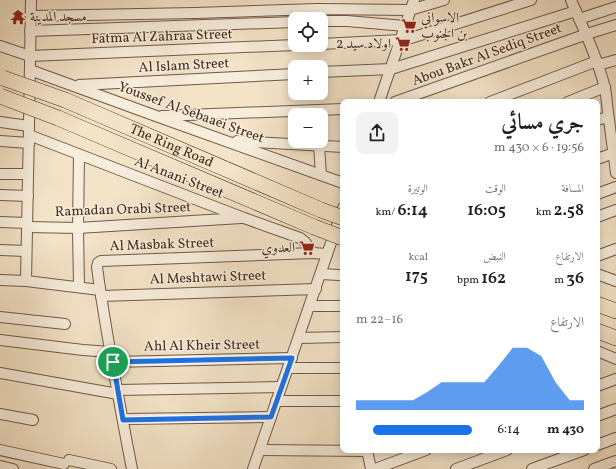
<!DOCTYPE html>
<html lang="ar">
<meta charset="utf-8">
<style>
body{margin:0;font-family:Vollkorn,Amiri,serif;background:#f2f2f2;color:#202124;direction:rtl;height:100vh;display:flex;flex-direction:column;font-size:15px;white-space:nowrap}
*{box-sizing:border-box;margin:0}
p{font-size:13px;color:#757577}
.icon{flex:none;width:22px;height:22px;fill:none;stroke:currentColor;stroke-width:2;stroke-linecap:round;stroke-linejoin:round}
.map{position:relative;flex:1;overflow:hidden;direction:ltr}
.panel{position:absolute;left:340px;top:99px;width:260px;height:354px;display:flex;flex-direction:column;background:#fff;border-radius:8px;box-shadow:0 2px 10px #0003;direction:rtl}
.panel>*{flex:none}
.controls{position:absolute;left:288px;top:12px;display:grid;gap:8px}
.controls a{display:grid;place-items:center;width:40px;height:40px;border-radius:8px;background:#fff;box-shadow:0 2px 10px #0003;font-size:20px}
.pin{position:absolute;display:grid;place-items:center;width:34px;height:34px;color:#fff;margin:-17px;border:2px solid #fff;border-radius:50%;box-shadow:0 1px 4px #0007}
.round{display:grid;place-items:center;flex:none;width:42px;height:42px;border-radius:8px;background:#f2f2f2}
.summary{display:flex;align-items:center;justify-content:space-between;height:68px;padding:0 16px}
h1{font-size:22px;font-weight:600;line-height:30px}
.stats{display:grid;grid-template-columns:repeat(3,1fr);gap:6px;height:68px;padding:4px 16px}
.stats div{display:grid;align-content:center}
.stats b{font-size:17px;font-weight:600}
.stats small{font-size:11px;font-weight:400}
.stats p{font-size:11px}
.chart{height:112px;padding:8px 16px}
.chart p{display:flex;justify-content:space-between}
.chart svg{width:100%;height:72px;margin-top:4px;fill:#1a73e8;opacity:.7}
ul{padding:0 16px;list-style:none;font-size:13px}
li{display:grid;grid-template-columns:64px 48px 1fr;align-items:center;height:30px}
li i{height:10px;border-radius:5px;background:#1a73e8}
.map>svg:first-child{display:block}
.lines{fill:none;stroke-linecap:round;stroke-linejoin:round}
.minor-casing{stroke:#70594a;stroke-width:12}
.highway-casing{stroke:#452b20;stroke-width:16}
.minor{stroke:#f7eddb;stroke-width:10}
.highway{stroke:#f3e3c7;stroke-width:15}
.highway-bridge-casing{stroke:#452b20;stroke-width:16;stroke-linecap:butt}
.highway-bridge{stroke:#f3e3c7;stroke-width:15}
.route-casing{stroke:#fff;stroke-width:8}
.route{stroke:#1a73e8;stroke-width:5}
.labels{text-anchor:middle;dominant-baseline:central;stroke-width:3;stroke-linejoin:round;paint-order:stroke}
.poi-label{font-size:14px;fill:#452b20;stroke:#f7eddb;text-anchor:start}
.street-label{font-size:14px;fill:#452b20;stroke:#f7eddb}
</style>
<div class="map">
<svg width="616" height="469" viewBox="0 0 616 469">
<rect width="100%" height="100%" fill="#f3e3c7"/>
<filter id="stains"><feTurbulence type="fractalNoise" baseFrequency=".005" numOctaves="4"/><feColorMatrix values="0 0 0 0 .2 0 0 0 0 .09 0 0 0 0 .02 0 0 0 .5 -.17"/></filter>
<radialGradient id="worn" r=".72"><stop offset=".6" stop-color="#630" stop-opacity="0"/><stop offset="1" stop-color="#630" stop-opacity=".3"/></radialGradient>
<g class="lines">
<g class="minor-casing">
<g id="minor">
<path d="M571,0C584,30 597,57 605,88C607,99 607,108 609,119C611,137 614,155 616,173"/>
<polyline points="31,16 195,13 317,9 410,10 444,0"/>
<polyline points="579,19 616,7"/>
<polyline points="321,21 347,21 405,26"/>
<polyline points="30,31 295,22"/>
<polyline points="321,44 400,40 411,38 531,0"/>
<polyline points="0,46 30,56 295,45"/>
<polyline points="598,65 616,60"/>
<polyline points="30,70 156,116 343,183"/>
<polyline points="321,72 391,69 576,11"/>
<polyline points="79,85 295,74"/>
<polyline points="379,102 414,0"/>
<polyline points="395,102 587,34 616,25"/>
<polyline points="490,102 597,61"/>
<polyline points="568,102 605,87"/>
<polyline points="162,116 343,109"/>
<polyline points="597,120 608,117"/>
<polyline points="0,122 29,126"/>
<polyline points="29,135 244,218 300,238 305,242 313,253"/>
<polyline points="0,141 29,143"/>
<polyline points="237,141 343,147"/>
<polyline points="319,145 321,175"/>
<polyline points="597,159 614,153"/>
<polyline points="0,174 28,174"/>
<polyline points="597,194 616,187"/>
<polyline points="0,195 28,196"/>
<polyline points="597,217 616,210"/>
<polyline points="0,222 27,223"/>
<polyline points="27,227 78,228 241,218"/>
<polyline points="0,250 26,251"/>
<polyline points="597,256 616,249"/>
<polyline points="321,274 339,275 343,276"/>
<polyline points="597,274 616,281"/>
<polyline points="0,280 26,281 100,290"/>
<polyline points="26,281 29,126 31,0"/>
<polyline points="79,287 78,228 79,155"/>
<polyline points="101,296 316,289"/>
<polyline points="310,306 343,306"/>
<polyline points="0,317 65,324"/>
<polyline points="299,338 343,337"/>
<polyline points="0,340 83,350 111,352"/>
<polyline points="597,351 616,359"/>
<polyline points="113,362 292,358"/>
<polyline points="288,368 343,368"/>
<polyline points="0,373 118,394"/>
<polyline points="597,386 616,379"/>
<polyline points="117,390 281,387"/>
<polyline points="276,401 343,401"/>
<polyline points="0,414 33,420"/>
<polyline points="597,416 616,409"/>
<polyline points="123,419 271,417"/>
<polyline points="597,445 616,438"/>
<polyline points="0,450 64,464"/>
<polyline points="260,450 367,451"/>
<polyline points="367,450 371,469"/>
<polyline points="69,460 111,469"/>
<polyline points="0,466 13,469"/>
<path d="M132,469C119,402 106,335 97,267L98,263L101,261L313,253L327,254"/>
<polyline points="253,469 343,208"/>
<polyline points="375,469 426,450"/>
<polyline points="456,469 507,450"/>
<polyline points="532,469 584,450"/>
<polyline points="594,469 616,461"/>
</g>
</g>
<g class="highway-casing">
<g id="highway">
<path id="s1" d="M65,100L321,210"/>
<polyline points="58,118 314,227"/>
<polyline points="597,304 616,311"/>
<polyline points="597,331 616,338"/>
</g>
</g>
<use href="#minor" class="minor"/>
<use href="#highway" class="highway"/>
<g class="highway-bridge-casing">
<g id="highway-bridge">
<polyline points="3,78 65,100"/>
<polyline points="0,96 58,118"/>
<polyline points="321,210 343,218"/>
<polyline points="314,227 343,238"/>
</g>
</g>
<use href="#highway-bridge" class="highway-bridge"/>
</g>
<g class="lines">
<g class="route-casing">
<polygon id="route" points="292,358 271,417 123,420 113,362"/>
</g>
<use href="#route" class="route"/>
</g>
<defs>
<g id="temple-bare" transform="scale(1.2)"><path d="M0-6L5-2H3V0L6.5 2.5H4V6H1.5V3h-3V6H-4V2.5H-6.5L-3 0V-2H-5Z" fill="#8f2418" stroke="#f7eddb" stroke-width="2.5" paint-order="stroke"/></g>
<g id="supermarket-bare" transform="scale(1.2)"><path d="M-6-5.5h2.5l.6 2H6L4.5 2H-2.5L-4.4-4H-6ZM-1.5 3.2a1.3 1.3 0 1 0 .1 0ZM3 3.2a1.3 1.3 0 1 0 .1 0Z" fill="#8f2418" stroke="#f7eddb" stroke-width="2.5" paint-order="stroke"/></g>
</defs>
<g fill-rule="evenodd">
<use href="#temple-bare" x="18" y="17"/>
<use href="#supermarket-bare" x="409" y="26"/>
<use href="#supermarket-bare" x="403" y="44"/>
<use href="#supermarket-bare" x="307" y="248"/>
</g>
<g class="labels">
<g class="poi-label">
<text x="30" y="17">مسجد المدينة</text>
<text x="421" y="18">الاسواني<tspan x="421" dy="16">بن الجنوب</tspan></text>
<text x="391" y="44" text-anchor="end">اولاد سيد 2</text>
<text x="295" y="248" text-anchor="end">العدوي</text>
</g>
<g class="street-label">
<text transform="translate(162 37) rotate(-2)">Fatma Al Zahraa Street</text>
<text transform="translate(487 55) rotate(-20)">Abou Bakr Al Sediq Street</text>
<text transform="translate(184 66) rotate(-3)">Al Islam Street</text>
<text transform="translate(191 113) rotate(20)">Youssef Al Sebaaei Street</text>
<text stroke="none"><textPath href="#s1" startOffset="116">The Ring Road</textPath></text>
<text transform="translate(179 178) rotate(21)">Al Anani Street</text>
<text transform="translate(123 210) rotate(-2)">Ramadan Orabi Street</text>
<text transform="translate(162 245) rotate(-2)">Al Masbak Street</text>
<text transform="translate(208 278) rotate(-2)">Al Meshtawi Street</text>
<text transform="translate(202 346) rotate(-1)">Ahl Al Kheir Street</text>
</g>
</g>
<rect width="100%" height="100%" filter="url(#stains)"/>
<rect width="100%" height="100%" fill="url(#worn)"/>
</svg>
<div class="controls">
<a><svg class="icon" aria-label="locate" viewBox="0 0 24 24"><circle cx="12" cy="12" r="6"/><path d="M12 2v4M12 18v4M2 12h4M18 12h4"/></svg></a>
<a>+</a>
<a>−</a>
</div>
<div class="pin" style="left:113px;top:362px;background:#1e9e55"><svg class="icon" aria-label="arrive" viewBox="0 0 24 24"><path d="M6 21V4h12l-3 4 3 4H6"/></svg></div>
<section class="panel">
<div class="summary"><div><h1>جري مسائي</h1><p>19:56 · 6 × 430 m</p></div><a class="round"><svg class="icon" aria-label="share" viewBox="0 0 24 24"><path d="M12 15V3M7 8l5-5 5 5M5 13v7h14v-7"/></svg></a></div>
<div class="stats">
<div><p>المسافة</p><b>2.58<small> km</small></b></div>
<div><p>الوقت</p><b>16:05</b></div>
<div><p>الوتيرة</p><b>6:14<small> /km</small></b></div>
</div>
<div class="stats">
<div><p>الارتفاع</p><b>36<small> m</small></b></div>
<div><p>النبض</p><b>162<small> bpm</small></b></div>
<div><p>kcal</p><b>175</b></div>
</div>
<div class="chart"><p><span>الارتفاع</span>16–22 m</p>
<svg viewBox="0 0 160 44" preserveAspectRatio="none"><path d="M0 44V38L10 38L20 38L30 38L40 38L50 33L60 27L70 27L80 27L90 27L100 17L110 6L120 6L130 11L140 27L150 38L160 38V44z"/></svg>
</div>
<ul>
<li><b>430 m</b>6:14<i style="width:85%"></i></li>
</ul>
</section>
</div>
